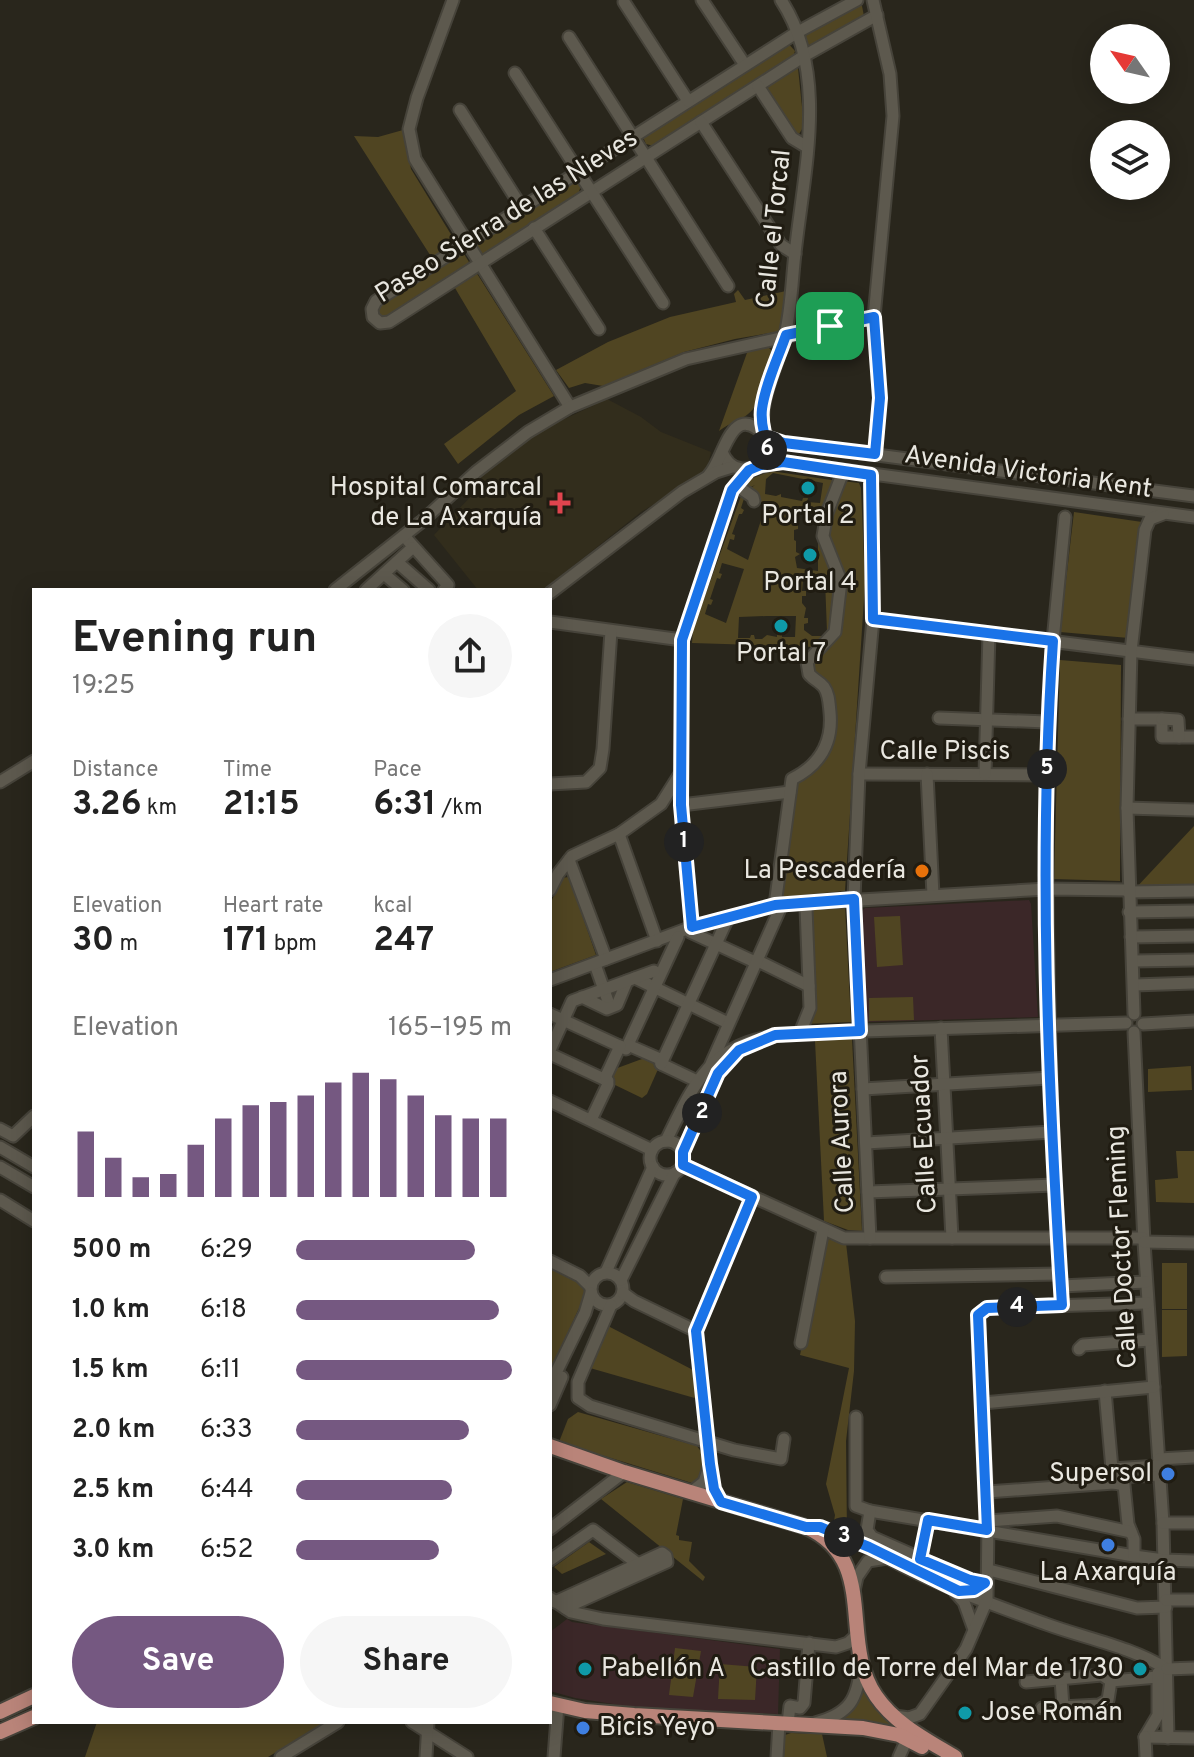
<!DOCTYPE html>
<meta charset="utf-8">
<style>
body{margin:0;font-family:Overpass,sans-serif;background:#f6f6f6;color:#222;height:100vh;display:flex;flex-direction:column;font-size:30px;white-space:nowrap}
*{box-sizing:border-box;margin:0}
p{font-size:26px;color:#767676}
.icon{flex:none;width:44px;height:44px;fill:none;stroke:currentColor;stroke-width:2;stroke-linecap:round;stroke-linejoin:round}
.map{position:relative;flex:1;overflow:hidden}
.sheet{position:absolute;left:32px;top:588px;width:520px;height:1136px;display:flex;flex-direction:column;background:#fff;border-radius:0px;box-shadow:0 4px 20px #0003}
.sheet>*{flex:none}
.needle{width:52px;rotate:304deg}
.controls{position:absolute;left:1090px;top:24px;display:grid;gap:16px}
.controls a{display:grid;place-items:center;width:80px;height:80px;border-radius:50%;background:#fff;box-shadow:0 4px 20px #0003;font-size:40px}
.pin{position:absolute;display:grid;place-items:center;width:68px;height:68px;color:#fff;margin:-34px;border-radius:16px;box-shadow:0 4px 12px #0006}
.km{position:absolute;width:40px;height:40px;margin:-20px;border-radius:50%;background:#222;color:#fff;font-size:22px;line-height:40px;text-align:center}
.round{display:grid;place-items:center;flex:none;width:84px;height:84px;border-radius:42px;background:#f6f6f6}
.summary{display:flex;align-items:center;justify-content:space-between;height:136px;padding:0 40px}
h1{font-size:44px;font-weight:700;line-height:60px}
.metrics{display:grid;grid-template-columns:repeat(3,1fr);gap:12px;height:136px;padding:8px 40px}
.metrics div{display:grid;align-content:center}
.metrics b{font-size:34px;font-weight:700}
.metrics small{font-size:22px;font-weight:400}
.metrics p{font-size:22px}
.chart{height:224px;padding:16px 40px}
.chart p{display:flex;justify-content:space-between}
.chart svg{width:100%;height:144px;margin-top:8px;stroke:#755881;stroke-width:6}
.cta{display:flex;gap:16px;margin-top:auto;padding:16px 40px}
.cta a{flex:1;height:92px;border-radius:48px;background:#755881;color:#fff;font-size:32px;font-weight:700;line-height:92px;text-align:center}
.cta a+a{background:#f6f6f6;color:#222}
ul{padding:0 40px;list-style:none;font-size:26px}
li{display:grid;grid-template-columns:128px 96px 1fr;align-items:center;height:60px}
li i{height:20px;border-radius:10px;background:#755881}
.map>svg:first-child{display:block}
.built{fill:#322d1c}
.education{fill:#3b2728}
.green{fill:#504522;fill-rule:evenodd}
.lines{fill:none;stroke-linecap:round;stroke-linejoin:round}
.minor-casing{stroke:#46433a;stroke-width:15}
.major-casing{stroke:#46433a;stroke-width:18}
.minor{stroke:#5d594e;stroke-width:11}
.major{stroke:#b98479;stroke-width:14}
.route-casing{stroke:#fff;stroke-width:16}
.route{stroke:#1a73e8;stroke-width:10}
.culture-dot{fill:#0f9aa8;stroke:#201c12;stroke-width:3}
.health-dot{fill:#e0444e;stroke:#201c12;stroke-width:3}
.food-dot{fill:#e8710a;stroke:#201c12;stroke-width:3}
.shop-dot{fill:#3f7fe0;stroke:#201c12;stroke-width:3}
.labels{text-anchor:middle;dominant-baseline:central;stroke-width:6;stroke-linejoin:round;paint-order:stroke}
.street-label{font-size:26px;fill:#e9e7e0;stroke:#201c12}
.poi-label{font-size:26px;fill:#e9e7e0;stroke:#201c12;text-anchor:end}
</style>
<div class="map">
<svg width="1194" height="1757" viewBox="0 0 1194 1757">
<rect width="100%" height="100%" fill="#29261c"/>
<polygon class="built" points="607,399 641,417 661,432 711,452 706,474 641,512 543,590 478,590 434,535 476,491 481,476 497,461 535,433"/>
<g class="education">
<polygon points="1029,900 1031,904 1038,1017 867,1022 862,911 865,908"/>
<polygon points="567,1619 572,1622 780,1649 778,1714 632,1707 575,1698 550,1691 550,1632"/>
</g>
<g class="green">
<polygon points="857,4 862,6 864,16 813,46 804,45 802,36"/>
<polygon points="787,42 795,51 793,57 654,146 646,144 642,135"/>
<polygon points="795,67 798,68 804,126 799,134 793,133 764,86"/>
<polygon points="403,130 411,169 455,241 432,258 354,136 378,137"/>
<polygon points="572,180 581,185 578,195 481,256 474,244"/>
<polygon points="458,252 464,254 469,262 466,267 387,318 379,319 376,306"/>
<polygon points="476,272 554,396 519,415 458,464 444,444 516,391 455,288"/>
<polygon points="738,290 745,300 786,291 781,331 735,339 684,352 603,386 585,383 569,388 556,370 608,342 670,317 736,302 734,294"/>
<path d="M767,346L771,350L772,357L754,408C745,420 730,422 719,431L748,350Z"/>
<path d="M771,471L838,481L824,512L838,580L832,630L815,647L692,643L693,629L745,485L753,478ZM773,473L823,483L820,503L807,502L808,498H803L802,501L781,497V494L776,496L765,494L766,479ZM755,485L747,491L757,502L766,505L748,560L727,549L730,539L734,540L735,535L732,534L739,514H742L744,510L741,508L747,489ZM795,512L818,513V571L797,568L795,557L800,554L796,552V541L794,540V530L798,529V524H795ZM722,563L744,569L726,623L705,614L708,604L711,605L713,600L710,599L717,578L720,579L722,574L719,573ZM803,579L825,580L827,632L824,633V636H812L804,630V624L808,623V618H804L806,608L802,603V596H806V591H802ZM767,616H796L795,637H782V634H777V637L767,635L762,639H755L754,635H751L750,638H738L739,617Z"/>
<polygon points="842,481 859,483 861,488 865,583 845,891 779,897 793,787 834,726 810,664 840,630 844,579 827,538 829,514"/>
<polygon points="1074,512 1142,522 1129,638 1060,632"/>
<polygon points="1060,660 1121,665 1120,881 1054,879"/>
<polygon points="1194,826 1194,889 1134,890"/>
<polygon points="569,877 596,955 550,972 550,905 561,878"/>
<polygon points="845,906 851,1022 805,1024 807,909"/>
<polygon points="900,916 903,965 877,967 874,917"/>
<polygon points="913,997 914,1020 869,1021 869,998"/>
<polygon points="852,1039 862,1231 848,1230 824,1221 815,1041"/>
<polygon points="650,1056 659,1067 647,1094 642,1098 613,1084 609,1075 612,1070"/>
<polygon points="1191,1066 1192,1090 1148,1092 1148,1069"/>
<polygon points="1176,1151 1194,1151 1194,1203 1156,1202 1155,1180 1178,1178"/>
<polygon points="825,1238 846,1243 855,1321 854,1371 846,1441 847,1535 833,1528 835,1515 826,1484 849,1368 800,1355"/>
<rect x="1162" y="1263" width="25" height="46"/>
<polygon points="550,1268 579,1281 586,1293 550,1371"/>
<polygon points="1162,1310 1187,1310 1187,1356 1162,1357"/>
<polygon points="608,1326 695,1371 698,1399 590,1368"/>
<polygon points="578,1412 697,1446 704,1456 705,1475 692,1483 559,1442 568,1419"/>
<polygon points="627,1482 683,1499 676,1535 679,1536 679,1540 692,1542 689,1561 705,1577 703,1581 601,1499"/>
<polygon points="589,1542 606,1554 562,1574 554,1567"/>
<polygon points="675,1648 701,1651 693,1697 669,1695"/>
<polygon points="720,1664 757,1667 755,1700 718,1699"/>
<polygon points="861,1672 914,1738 827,1723 842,1715"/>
<polygon points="97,1722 326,1722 268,1757 85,1757"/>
<polygon points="791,1733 822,1734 827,1757 784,1757 785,1735"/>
</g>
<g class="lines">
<g class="minor-casing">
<g id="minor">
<polyline points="453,0 417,98 409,129 415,159 570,407"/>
<polyline points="702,0 745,65"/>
<polyline points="857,0 796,33 376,301 372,309 373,317 380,323 389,322 804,56 877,15"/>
<polyline points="873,0 890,74 893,116 874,317 880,398 875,454"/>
<polyline points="624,2 688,101"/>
<polyline points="569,37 728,286"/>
<polyline points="515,73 663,303"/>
<polyline points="758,86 792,138 807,147"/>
<polyline points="460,110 522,208"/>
<polyline points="701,122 781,245 795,254"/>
<polyline points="534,228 599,329"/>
<path d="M764,435C757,399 777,370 785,335C792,306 792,274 796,245C805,166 828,71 781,0"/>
<polyline points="766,437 784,443 1194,496"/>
<path d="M722,452C734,481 759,465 783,462L1194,517"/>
<path d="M709,475C725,458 731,398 766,437L767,453L761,465"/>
<polyline points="743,490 753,497 754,501"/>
<polyline points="404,536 448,585 444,590"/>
<polyline points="397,562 429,590"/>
<polyline points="384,574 403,590"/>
<polyline points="335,590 421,522 476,472 528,432 570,407 686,359 874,317"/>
<polyline points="366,590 412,548"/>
<polyline points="550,593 682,492 716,472 732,467"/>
<polyline points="873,619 1194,659"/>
<polyline points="550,622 682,640"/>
<polyline points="939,718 1047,722"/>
<polyline points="1129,719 1162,719 1162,737 1194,737"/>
<polyline points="1162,719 1178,720 1179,737"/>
<path d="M859,774L1046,775C1047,952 1050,1128 1062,1305"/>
<polyline points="927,774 933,895"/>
<polyline points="985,774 989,633"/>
<polyline points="1046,775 1053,641 1065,517"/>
<polyline points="0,782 34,761"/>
<polyline points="550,784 586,782 600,768 603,749 611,631"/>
<polyline points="681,805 790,792"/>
<polyline points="1127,808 1194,810"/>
<polyline points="619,834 657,941"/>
<polyline points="569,860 606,959"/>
<polyline points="550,890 558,874 572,856 619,834 661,804 680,774"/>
<polyline points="1128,892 1194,891"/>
<path d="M775,905L792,779C820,765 833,743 830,712C829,703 829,694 824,687C820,682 813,679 809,674L807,662L835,632L841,581L823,536L827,513L843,472"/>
<polyline points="1129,912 1194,911"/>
<polyline points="692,927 681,805 682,640 732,490 749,470"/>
<polyline points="690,932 755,962"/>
<polyline points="1131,937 1194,936"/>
<polyline points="756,960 809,986"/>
<polyline points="1133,961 1194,960"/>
<polyline points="596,967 610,1007"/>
<polyline points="635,978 728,1023"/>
<polyline points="550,980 692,927 775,905 1047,889 1128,890"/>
<polyline points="1134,985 1194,983"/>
<polyline points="582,997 607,1009 617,1005 627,981"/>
<polyline points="550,1014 626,1049 678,937"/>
<polyline points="1134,1014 1127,808 1131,651 1145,530 1150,519 1163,514"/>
<polyline points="1143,1024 1194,1021"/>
<polyline points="941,1028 952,1238"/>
<polyline points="1134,1032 1144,1242 1163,1523 1168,1738"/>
<polyline points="800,1033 810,1008 806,908"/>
<polyline points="628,1045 660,1059 661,1064 697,1081"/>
<polyline points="550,1050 572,1001 654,971"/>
<polyline points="550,1054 608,1081"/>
<polyline points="661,1064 727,920"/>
<polyline points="711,1064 779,911"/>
<polyline points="863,1089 1050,1078"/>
<polyline points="550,1101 652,1150"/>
<polyline points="591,1120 608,1084 606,1076 620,1046"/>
<polyline points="0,1129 13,1136 34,1116"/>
<path d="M666,1141C700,1070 715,1039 800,1033L1126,1023"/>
<circle cx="667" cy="1158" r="17"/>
<polyline points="866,1143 1052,1132"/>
<polyline points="0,1147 34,1167"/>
<polyline points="683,1152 718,1073 738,1051"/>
<polyline points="683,1165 844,1238 1143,1238"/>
<polyline points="0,1167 34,1187"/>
<polyline points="868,1192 1055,1185"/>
<polyline points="0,1200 34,1221"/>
<polyline points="870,1238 854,899 859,774 873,619 871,475"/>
<polyline points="1144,1242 1194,1243"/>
<polyline points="550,1261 580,1276 591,1287"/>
<polyline points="606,1272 653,1167"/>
<circle cx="607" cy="1289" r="16"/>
<polyline points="886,1277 1060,1274"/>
<polyline points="621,1280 674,1174"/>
<polyline points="1061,1286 1146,1282"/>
<polyline points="623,1293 634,1301 696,1331"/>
<polyline points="611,1305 578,1382 578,1398 590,1406 734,1450 781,1459 784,1439"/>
<polyline points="801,1343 823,1230"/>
<polyline points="1079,1349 1083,1345 1150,1340"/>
<polyline points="550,1385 585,1313 591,1293"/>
<polyline points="1105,1391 1112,1469"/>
<polyline points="983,1403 1154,1387"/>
<polyline points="550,1405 562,1377"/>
<polyline points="856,1417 856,1506 870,1511 1134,1556 1164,1560 1194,1561"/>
<polyline points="1159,1459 1194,1457"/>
<polyline points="710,1464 696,1331 752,1197"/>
<polyline points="1114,1477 1160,1475"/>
<polyline points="1114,1483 1124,1485 1128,1524 1134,1539 1134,1556"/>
<polyline points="987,1492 1114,1483 1112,1469 1159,1466"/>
<polyline points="690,1493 704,1482 710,1464 714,1489 721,1502"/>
<polyline points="870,1511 867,1530 872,1537 970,1580 985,1583"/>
<polyline points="988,1521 1057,1516 1131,1532"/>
<polyline points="1163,1523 1194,1523"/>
<path d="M806,1527C834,1527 863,1544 886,1557C934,1584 994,1605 1046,1624C1087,1639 1129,1646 1167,1669"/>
<polyline points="550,1529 624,1472"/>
<polyline points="920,1559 928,1520"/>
<polyline points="550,1560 593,1530 638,1564"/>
<polyline points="989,1570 1137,1608 1166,1607"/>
<polyline points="854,1591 857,1577 868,1561 887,1558"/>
<polyline points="955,1592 964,1602 973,1627"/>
<polyline points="550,1598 571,1612 603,1619 836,1647 848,1643 858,1634"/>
<polyline points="1166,1600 1194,1600"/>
<polyline points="555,1602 662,1553 666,1556 667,1562 565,1608"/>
<polyline points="1167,1669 1194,1668"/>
<polyline points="1061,1679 1063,1707"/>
<polyline points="1026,1682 1102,1675 1111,1681"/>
<polyline points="1042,1708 1099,1705 1108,1700 1111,1681 1158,1677"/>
<polyline points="895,1716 909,1718 920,1714 966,1649 987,1600 988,1521 978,1315 987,1308 1147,1303"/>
<polyline points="412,1722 467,1757"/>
<polyline points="788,1723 790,1706 800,1708 804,1703 809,1643"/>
<path d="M815,1723C850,1714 858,1699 861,1664"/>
<polyline points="1145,1737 1158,1715 1158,1673"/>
<polyline points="1145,1737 1194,1738"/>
<polyline points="1145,1737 1146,1757"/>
<polyline points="281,1757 338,1722"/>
<polyline points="426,1757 428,1722"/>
<polyline points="554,1757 558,1705"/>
<polyline points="777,1757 779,1723"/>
<polyline points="899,1757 907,1739"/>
</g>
</g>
<g class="major-casing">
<g id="major">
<path d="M550,1446L624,1472L806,1527C880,1560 838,1641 876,1696C895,1724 927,1740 955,1757"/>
<polyline points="550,1703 585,1711 634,1715 863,1728 899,1735 922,1747"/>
<polyline points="0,1712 34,1696"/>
<polyline points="0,1732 34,1717"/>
</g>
</g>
<use href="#minor" class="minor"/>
<use href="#major" class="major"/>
</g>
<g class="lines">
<g class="route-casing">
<path id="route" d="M830,326L786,335C778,358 765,385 762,409C759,434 773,439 761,465L749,470L732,490L682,640L681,805L692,927L775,905L854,899L860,1031L775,1035L739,1050L718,1073L683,1152V1165L752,1197L696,1331L710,1464L714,1489L721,1502L806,1527H820L869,1547L959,1591L974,1590L985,1583L970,1580L920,1559L928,1520L987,1530L978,1315L987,1308L1062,1305C1048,1085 1038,862 1053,641L873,619L871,475L783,462L761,465C765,456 770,447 766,437L784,443L875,454L880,398L874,317L830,326"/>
</g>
<use href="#route" class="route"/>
</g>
<g class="culture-dot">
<circle cx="808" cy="488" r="8"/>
<circle cx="810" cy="555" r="8"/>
<circle cx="781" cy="626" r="8"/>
<circle cx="585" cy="1669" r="8"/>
<circle cx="1140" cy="1669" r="8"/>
<circle cx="965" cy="1713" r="8"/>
</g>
<path class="health-dot" d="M556 491h8v8h8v8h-8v8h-8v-8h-8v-8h8z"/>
<circle class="food-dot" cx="922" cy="871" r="8"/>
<g class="shop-dot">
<circle cx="1168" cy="1474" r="8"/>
<circle cx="1108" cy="1545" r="8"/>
<circle cx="583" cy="1728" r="8"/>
</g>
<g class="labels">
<g class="street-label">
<text transform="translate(507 217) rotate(-32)">Paseo Sierra de las Nieves</text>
<text transform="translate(775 229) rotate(-84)">Calle el Torcal</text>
<text transform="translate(1028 473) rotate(8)">Avenida Victoria Kent</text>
<text x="945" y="752">Calle Piscis</text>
<text transform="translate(925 1134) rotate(-93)">Calle Ecuador</text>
<text transform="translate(843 1142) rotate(-93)">Calle Aurora</text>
<text transform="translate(1123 1247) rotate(-93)">Calle Doctor Fleming</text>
</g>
<g class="poi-label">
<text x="542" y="488">Hospital Comarcal<tspan x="542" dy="30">de La Axarquía</tspan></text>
<text x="808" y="516" text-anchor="middle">Portal 2</text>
<text x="810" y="583" text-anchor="middle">Portal 4</text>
<text x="781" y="654" text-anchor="middle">Portal 7</text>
<text x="906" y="871">La Pescadería</text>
<text x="1152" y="1474">Supersol</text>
<text x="1108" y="1573" text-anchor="middle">La Axarquía</text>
<text x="601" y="1669" text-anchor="start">Pabellón A</text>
<text x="1124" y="1669">Castillo de Torre del Mar de 1730</text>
<text x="981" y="1713" text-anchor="start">Jose Román</text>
<text x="599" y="1728" text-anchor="start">Bicis Yeyo</text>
</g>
</g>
</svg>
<div class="controls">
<a><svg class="needle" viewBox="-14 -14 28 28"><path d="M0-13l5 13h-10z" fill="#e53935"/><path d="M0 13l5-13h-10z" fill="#767676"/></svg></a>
<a><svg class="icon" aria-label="layers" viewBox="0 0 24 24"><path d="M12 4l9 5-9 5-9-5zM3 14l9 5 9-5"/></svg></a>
</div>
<div class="pin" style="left:830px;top:326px;background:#1e9e55"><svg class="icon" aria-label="arrive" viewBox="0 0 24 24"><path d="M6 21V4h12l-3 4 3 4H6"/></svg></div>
<b class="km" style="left:684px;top:842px">1</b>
<b class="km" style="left:702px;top:1113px">2</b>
<b class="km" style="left:844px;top:1537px">3</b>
<b class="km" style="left:1017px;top:1307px">4</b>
<b class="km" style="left:1047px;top:769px">5</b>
<b class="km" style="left:767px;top:450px">6</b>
<section class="sheet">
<div class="summary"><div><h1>Evening run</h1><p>19:25</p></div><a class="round"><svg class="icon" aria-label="share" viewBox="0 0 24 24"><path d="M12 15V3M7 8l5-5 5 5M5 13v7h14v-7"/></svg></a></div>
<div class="metrics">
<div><p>Distance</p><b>3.26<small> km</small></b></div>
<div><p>Time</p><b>21:15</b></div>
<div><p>Pace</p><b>6:31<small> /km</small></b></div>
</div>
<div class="metrics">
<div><p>Elevation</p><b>30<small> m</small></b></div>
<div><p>Heart rate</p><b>171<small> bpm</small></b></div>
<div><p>kcal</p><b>247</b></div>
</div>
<div class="chart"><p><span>Elevation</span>165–195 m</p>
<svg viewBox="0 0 160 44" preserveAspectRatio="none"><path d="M5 44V24M15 44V32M25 44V38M35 44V37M45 44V28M55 44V20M65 44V16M75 44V15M85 44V13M95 44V9M105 44V6M115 44V8M125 44V13M135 44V19M145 44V20M155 44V20"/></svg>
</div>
<ul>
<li><b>500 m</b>6:29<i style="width:83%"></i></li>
<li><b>1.0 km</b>6:18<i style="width:94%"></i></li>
<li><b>1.5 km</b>6:11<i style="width:100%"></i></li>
<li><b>2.0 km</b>6:33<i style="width:80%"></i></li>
<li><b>2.5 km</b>6:44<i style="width:72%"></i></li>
<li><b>3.0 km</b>6:52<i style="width:66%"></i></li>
</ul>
<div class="cta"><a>Save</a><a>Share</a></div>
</section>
</div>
